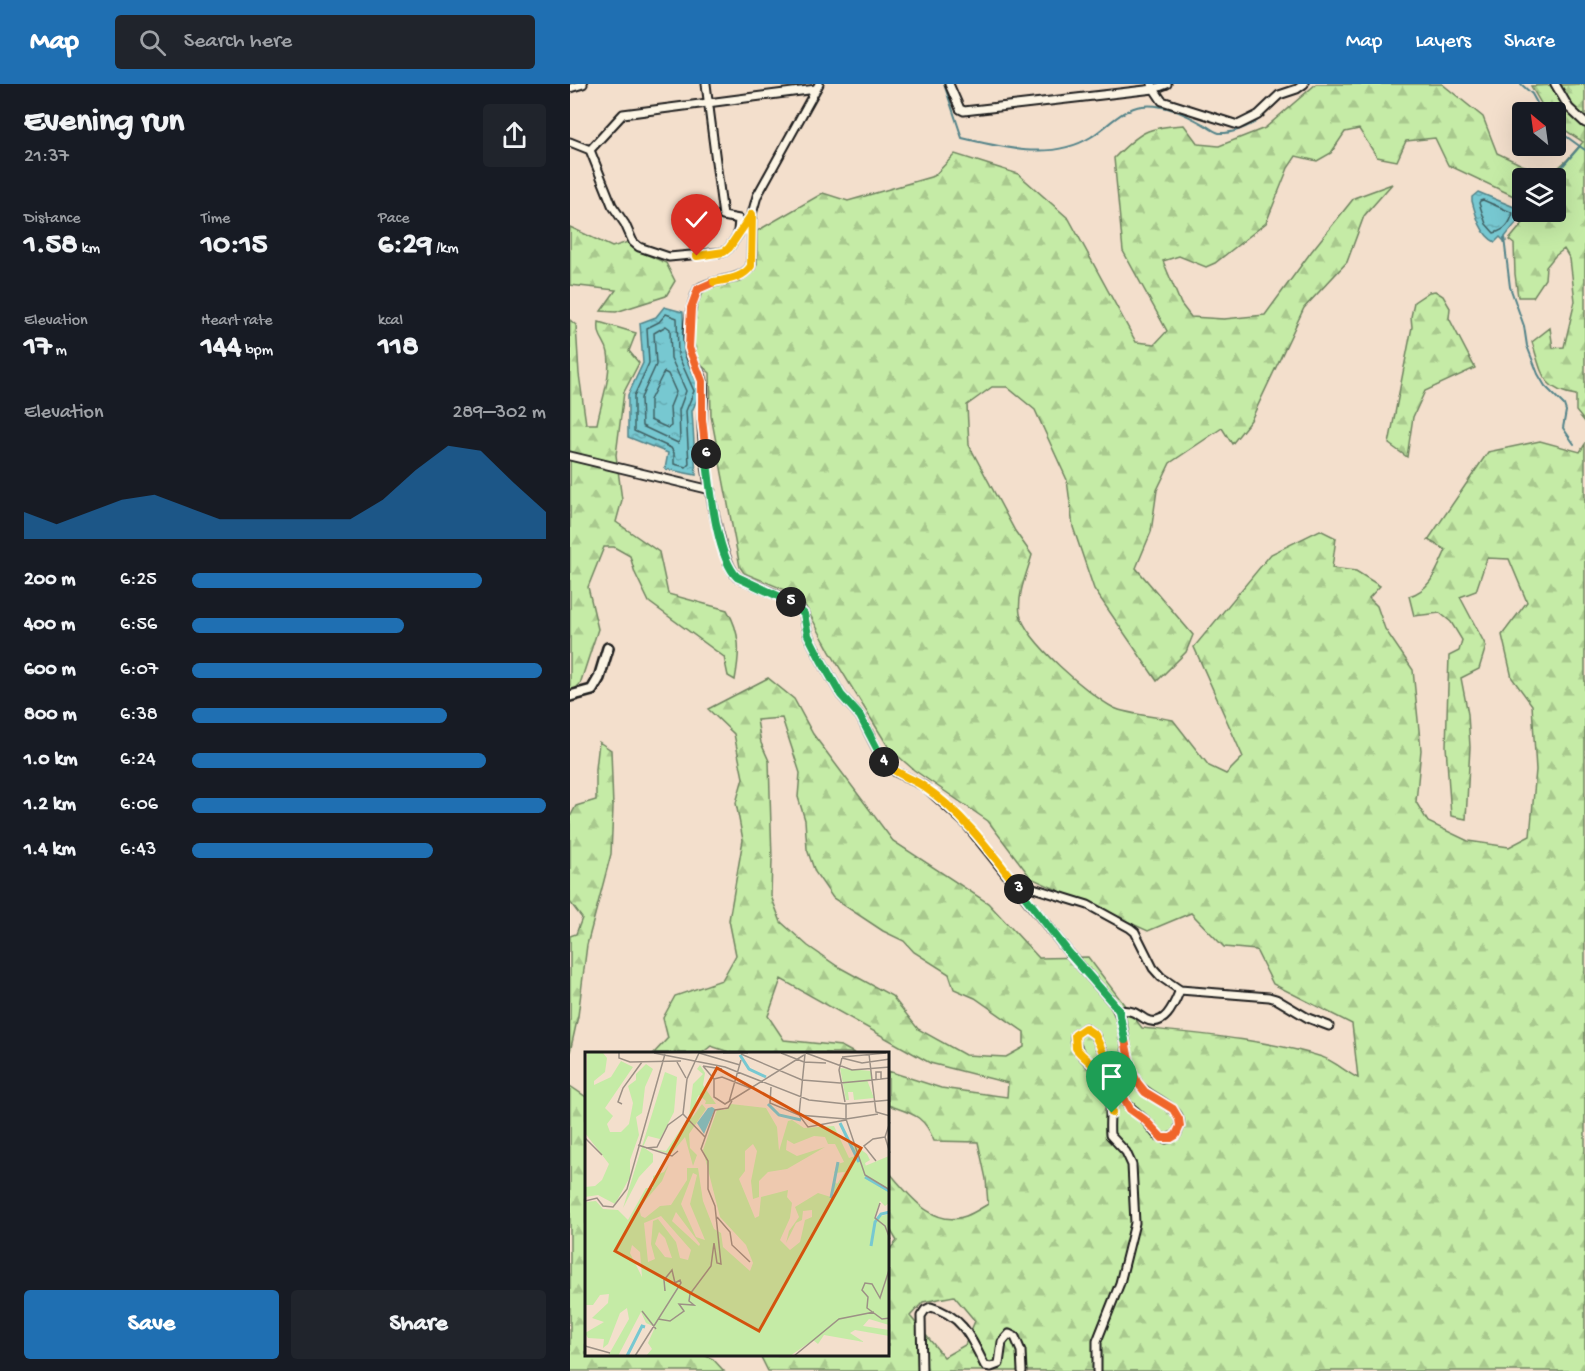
<!DOCTYPE html>
<meta charset="utf-8">
<style>
body{margin:0;font-family:"Gochi Hand",sans-serif;background:#20242c;color:#f1f3f6;height:100vh;display:flex;flex-direction:column;font-size:22px;white-space:nowrap}
*{box-sizing:border-box;margin:0}
p{font-size:20px;color:#9ea1a6}
.icon{flex:none;width:33px;height:33px;fill:none;stroke:currentColor;stroke-width:2;stroke-linecap:round;stroke-linejoin:round}
.map{position:relative;flex:1;overflow:hidden}
.sheet{display:flex;flex-direction:column;background:#171b24;width:570px}
.sheet>*{flex:none}
.needle{width:39px;rotate:331deg}
.tools{position:absolute;left:942px;top:18px;display:grid;gap:12px}
.tools a{display:grid;place-items:center;width:54px;height:54px;border-radius:6px;background:#171b24;box-shadow:0 6px 24px #0002;font-size:30px}
.pin{position:absolute;display:grid;place-items:center;width:51px;height:51px;color:#fff;margin:-62px -26px;border-radius:50% 50% 50% 0;rotate:-45deg;box-shadow:0 0 6px #0007}
.pin .icon{rotate:45deg}
.km{position:absolute;width:30px;height:30px;margin:-15px;border-radius:50%;background:#222;color:#fff;font-size:16px;line-height:30px;text-align:center}
.round{display:grid;place-items:center;flex:none;width:63px;height:63px;border-radius:6px;background:#20242c}
.overview{display:flex;align-items:center;justify-content:space-between;height:102px;padding:0 24px}
h1{font-size:33px;font-weight:800;line-height:45px}
.metrics{display:grid;grid-template-columns:repeat(3,1fr);gap:9px;height:102px;padding:6px 24px}
.metrics div{display:grid;align-content:center}
.metrics b{font-size:30px;font-weight:800}
.metrics small{font-size:16px;font-weight:400}
.metrics p{font-size:16px}
.chart{height:168px;padding:12px 24px}
.chart p{display:flex;justify-content:space-between}
.chart svg{width:100%;height:108px;margin-top:6px;fill:#1f6fb2;opacity:.7}
.button{display:flex;gap:12px;margin-top:auto;padding:12px 24px}
.button a{flex:1;height:69px;border-radius:6px;background:#1f6fb2;color:#fff;font-size:24px;font-weight:800;line-height:69px;text-align:center}
.button a+a{background:#20242c;color:#f1f3f6}
ul{padding:0 24px;list-style:none;font-size:20px}
li{display:grid;grid-template-columns:96px 72px 1fr;align-items:center;height:45px}
li i{height:15px;border-radius:8px;background:#1f6fb2}
header{display:flex;align-items:center;gap:36px;box-sizing:border-box;height:84px;padding:0 30px;background:#1f6fb2;color:#fff}
header strong{font-size:28px}
nav{display:flex;gap:33px;margin-inline-start:auto;font-size:21px}
.search{width:420px;height:54px;background:#20242c;display:flex;align-items:center;gap:15px;box-sizing:border-box;padding:0 21px;border-radius:6px;color:#9ea1a6;font-size:22px}
main{display:flex;flex:1;min-height:0}
.map>svg:first-child{display:block}
.forest{fill:url(#forest-firs);stroke:#708461;stroke-width:1.5;fill-rule:evenodd}
.water{fill:url(#water-ripples);stroke:#538389;stroke-width:1.5}
.lines{fill:none;stroke-linecap:round;stroke-linejoin:round}
.shore{stroke:#406164;stroke-width:1.5}
.stream{stroke:#538389;stroke-width:2}
.street-casing{stroke:#1c1c1c;stroke-width:11}
.secondary-casing{stroke:#1c1c1c;stroke-width:14}
.street{stroke:#fcf5e5;stroke-width:7}
.secondary{stroke:#fcf5e5;stroke-width:9}
.split-1-casing{stroke:#fff;stroke-width:12}
.split-2-casing{stroke:#fff;stroke-width:12}
.split-3-casing{stroke:#fff;stroke-width:12}
.split-4-casing{stroke:#fff;stroke-width:12}
.split-5-casing{stroke:#fff;stroke-width:12}
.split-6-casing{stroke:#fff;stroke-width:12}
.split-7-casing{stroke:#fff;stroke-width:12}
.split-8-casing{stroke:#fff;stroke-width:12}
.split-1{stroke:#f5b400;stroke-width:8}
.split-2{stroke:#f0652b;stroke-width:8}
.split-3{stroke:#22a559;stroke-width:8}
.split-4{stroke:#f5b400;stroke-width:8}
.split-5{stroke:#22a559;stroke-width:8}
.split-6{stroke:#22a559;stroke-width:8}
.split-7{stroke:#f0652b;stroke-width:8}
.split-8{stroke:#f5b400;stroke-width:8}
.inset-river{fill:none;stroke:#77c8d1;stroke-width:3}
.inset-road{fill:none;stroke:#9d9186;stroke-width:1.5}
.view{fill:#d4530e;fill-opacity:0.15;stroke:#d4530e;stroke-width:3}
.inset-edge{fill:none;stroke:#1c1c1c;stroke-width:3}
</style>
<header>
<strong>Map</strong>
<div class="search"><svg class="icon" aria-label="search" viewBox="0 0 24 24"><circle cx="10" cy="10" r="6"/><path d="M15 15l6 6"/></svg>Search here</div>
<nav><a>Map</a><a>Layers</a><a>Share</a></nav>
</header>
<main>
<section class="sheet">
<div class="overview"><div><h1>Evening run</h1><p>21:37</p></div><a class="round"><svg class="icon" aria-label="share" viewBox="0 0 24 24"><path d="M12 15V3M7 8l5-5 5 5M5 13v7h14v-7"/></svg></a></div>
<div class="metrics">
<div><p>Distance</p><b>1.58<small> km</small></b></div>
<div><p>Time</p><b>10:15</b></div>
<div><p>Pace</p><b>6:29<small> /km</small></b></div>
</div>
<div class="metrics">
<div><p>Elevation</p><b>17<small> m</small></b></div>
<div><p>Heart rate</p><b>144<small> bpm</small></b></div>
<div><p>kcal</p><b>118</b></div>
</div>
<div class="chart"><p><span>Elevation</span>289–302 m</p>
<svg viewBox="0 0 160 44" preserveAspectRatio="none"><path d="M0 44V33L10 38L20 33L30 28L40 26L50 31L60 36L70 36L80 36L90 36L100 36L110 28L120 16L130 6L140 8L150 21L160 33V44z"/></svg>
</div>
<ul>
<li><b>200 m</b>6:25<i style="width:82%"></i></li>
<li><b>400 m</b>6:56<i style="width:60%"></i></li>
<li><b>600 m</b>6:07<i style="width:99%"></i></li>
<li><b>800 m</b>6:38<i style="width:72%"></i></li>
<li><b>1.0 km</b>6:24<i style="width:83%"></i></li>
<li><b>1.2 km</b>6:06<i style="width:100%"></i></li>
<li><b>1.4 km</b>6:43<i style="width:68%"></i></li>
</ul>
<div class="button"><a>Save</a><a>Share</a></div>
</section>
<div class="map">
<svg width="1015" height="1287" viewBox="0 0 1015 1287">
<defs>
<pattern id="forest-firs" width="22" height="20" patternUnits="userSpaceOnUse" patternTransform="scale(1.5)"><rect width="22" height="20" fill="#c5eba6"/><path d="M5 1l3.5 6h-7zM16 11l3.5 6h-7z" fill="#a9c98e"/></pattern>
<pattern id="water-ripples" width="26" height="14" patternUnits="userSpaceOnUse" patternTransform="scale(1.5)"><rect width="26" height="14" fill="#77c8d1"/><path d="M2 4q2-2 4 0t4 0M15 11q2-2 4 0t4 0" fill="none" stroke="#66abb3"/></pattern>
</defs>
<rect width="100%" height="100%" fill="#f3dfcc"/>
<filter id="ink" filterUnits="userSpaceOnUse"><feTurbulence type="fractalNoise" baseFrequency=".0167" numOctaves="2"/><feDisplacementMap in="SourceGraphic" scale="12" xChannelSelector="R" yChannelSelector="G"/><feConvolveMatrix kernelMatrix="1 2 1 2 8 2 1 2 1" color-interpolation-filters="sRGB"/></filter>
<g filter="url(#ink)">
<g class="forest">
<path d="M746,0H872L913,33L927,69L952,81L981,90L997,76L1013,58L986,40V28H976L961,2L1015,0V338L1006,327V311C971,306 972,288 962,258L980,244L983,264L994,263L1005,217L1000,175L994,165L985,172L976,183L975,195L963,213H948L945,190L944,160L939,156L954,138L965,136L972,128H986V94H952V116L878,81L865,54L836,57L827,77L807,73L789,45L775,48L761,69L747,77L726,72L718,84L696,139L645,179L636,183L609,172L593,177L611,220L621,233L654,235L695,231L741,168L784,114L822,100L794,132L777,178L734,224L681,336L662,360L652,344L600,379L587,406L581,448L566,484L623,551L616,568L587,597L524,505L503,443L497,396L465,326L437,303H422L397,321L399,361L445,447L462,471C457,489 447,510 450,530C456,557 519,611 544,624C556,630 588,633 603,636L639,682L656,690L673,673L624,563L701,470L750,446L766,454L762,484L786,487L810,502L799,514L807,522L815,545L843,586L851,666L846,718L858,738L898,757L939,763L960,752L966,686L962,621L942,594L932,551L957,518L939,475L917,474L906,507L890,513L916,562L909,585L891,594L898,630L900,663L896,735L881,732L876,662L879,572L889,567L892,556L881,538L870,529L844,532L839,512C861,506 867,485 876,466L858,456L918,368L970,357L1010,368L1015,360V1287H198L190,1271L318,1270V1167L327,1157L318,1142V1087C338,1109 362,1145 396,1132C404,1129 411,1124 418,1120L416,1095L408,1058L364,1057C354,1031 343,1030 318,1021V987L371,1004L437,1013L438,999L360,979L211,895L198,932L214,956L271,962L284,969H162L141,962L132,969H84L98,954L93,934L105,912L152,896L166,871L159,836L173,756L166,719L173,694L164,650L138,625L198,594L224,615L243,650L323,757L418,819L469,874L518,873L572,944C629,950 698,956 752,973C764,977 776,988 788,994L782,940L703,900L686,866L654,863L621,829L578,847L461,794L418,737L344,686L319,664L260,568L230,512L174,489L170,483L141,332L140,289L129,279L122,262L124,224L136,204L170,198L187,180V147L253,109L278,117L364,92L385,70L448,90L499,135L566,258L585,260L597,247L553,167L544,74C570,48 577,43 614,41L628,60L649,62L695,44ZM212,634L230,689L228,713L235,736L237,765L245,788L263,814L313,847L334,857L344,868L379,890L384,905L405,914L454,948V963L436,973L395,971L348,945L322,912L267,882L238,862L211,838L201,812L202,775L199,677L191,659L187,636ZM384,1212L405,1237L395,1261L374,1273L340,1232L353,1218Z"/>
<polygon points="0,143 42,163 58,158 64,165 96,179 105,197 96,212 46,228 31,227 46,206 0,201"/>
<polygon points="865,207 873,212 880,224 879,234 905,284 855,307 843,333 837,373 819,360 842,243 841,233 844,218 859,208"/>
<path d="M0,236L6,241L9,290L16,340H27C31,318 42,292 38,269C36,256 27,255 29,238L66,249L59,267L69,279L54,308L46,371L52,416L46,438L89,468L98,510L157,526C171,549 170,569 165,596L158,592L154,573L79,518L65,489L60,472L44,463H34L18,503L28,545L10,600L0,610Z"/>
<polygon points="29,658 41,666 43,724 41,770 17,861 8,932 0,968 0,852 6,850 12,834 0,818 0,733 6,722 26,716 26,685"/>
<polygon points="0,1002 16,1013 16,1270 134,1271 143,1275 154,1287 0,1287"/>
</g>
<g class="water">
<path d="M908,108L949,125L952,122V128H957C948,135 942,144 935,153L936,157H934L930,153L925,158C911,151 906,132 902,117V113Z"/>
<polygon points="94,223 113,228 114,270 131,307 122,327 126,391 95,385 98,369 58,353 58,311 73,279 70,239 86,233"/>
</g>
<g class="lines">
<g class="shore">
<path d="M913,116L943,129C940,140 935,146 924,149L916,140L909,119L910,117Z"/>
<polygon points="96,230 107,234 108,271 124,307 116,327 119,380 116,383 104,380 104,369 101,364 64,347 64,312 79,279 77,244 89,238"/>
<polygon points="96,242 100,245 101,274 116,307 109,326 110,356 108,359 72,342 71,314 86,281 84,249"/>
<polygon points="94,288 98,290 106,308 100,323 101,342 98,344 80,336 80,316"/>
</g>
<g class="stream">
<path d="M374,0L392,54C434,64 482,77 521,53C537,43 553,24 572,22C593,19 615,30 633,40C637,42 644,48 649,49C660,50 675,44 684,39C693,34 700,24 708,17C717,9 731,11 739,0"/>
<polyline points="951,0 962,10 972,28"/>
<polyline points="986,45 1015,66"/>
<polyline points="979,94 991,84 1010,62"/>
<polyline points="934,154 940,203 954,242 957,262 968,290 975,302 994,321 996,327 993,344 1004,360"/>
</g>
<g class="street-casing">
<g id="street">
<polyline points="136,0 153,132 169,135 168,147"/>
<path d="M249,0L187,112L182,130L181,182C169,199 145,193 128,205C120,222 114,254 121,272C124,281 131,287 133,297C135,311 132,324 132,338C132,368 148,474 167,493L221,517L229,524L234,530L238,551L251,576L271,611L290,632L313,677L326,688L354,702L396,740L499,869L544,920C560,945 551,977 569,1001C582,1017 622,1024 606,1051L596,1055L587,1051L575,1036L557,1020L525,951L515,944L505,951C503,972 526,979 534,996C545,1018 538,1029 540,1051L556,1068L562,1081L565,1139L550,1199L527,1257V1287"/>
<polyline points="379,0 390,25 394,27 584,5 592,17 668,41 688,31 709,11 727,5 734,0"/>
<polyline points="582,0 584,5 597,0"/>
<polyline points="985,0 999,24 1015,39"/>
<polyline points="0,4 13,0"/>
<polyline points="0,58 20,66 42,121 55,140 63,158 69,163 99,173 154,168 159,164 182,130"/>
<polyline points="20,66 53,30 246,5"/>
<polyline points="0,372 141,406"/>
<polyline points="444,798 518,821 560,844 565,848 583,884 591,893 610,906 699,913 706,915 738,934 759,942"/>
<path d="M549,927C560,925 566,929 575,935C595,946 605,918 610,906"/>
<path d="M352,1287L351,1232L355,1226L361,1223C393,1232 401,1254 415,1282L421,1283L429,1280L432,1258L439,1250L445,1253L451,1267L452,1287"/>
</g>
</g>
<g class="secondary-casing">
<polyline id="secondary" points="0,612 22,606 29,594 38,564"/>
</g>
<use href="#street" class="street"/>
<use href="#secondary" class="secondary"/>
</g>
</g>
<g class="lines" filter="url(#ink)">
<g class="split-1-casing">
<path id="split-1" d="M542,1029C541,1015 539,1000 529,988C523,979 512,973 506,964L505,951L515,944L525,951L555,1016"/>
</g>
<g class="split-2-casing">
<polyline id="split-2" points="555,956 561,985 567,998 575,1008 603,1025 609,1035 610,1042 606,1051 601,1054 592,1054 575,1036 560,1025 555,1016"/>
</g>
<g class="split-3-casing">
<polyline id="split-3" points="449,805 499,869 544,920 549,927 555,956"/>
</g>
<g class="split-4-casing">
<path id="split-4" d="M314,678C325,690 340,693 353,702C392,728 421,768 449,805"/>
</g>
<g class="split-5-casing">
<polyline id="split-5" points="221,518 234,530 238,551 251,576 271,611 290,632 314,678"/>
</g>
<g class="split-6-casing">
<path id="split-6" d="M136,370C140,401 146,472 167,493L221,518"/>
</g>
<g class="split-7-casing">
<polyline id="split-7" points="136,370 132,335 132,297 119,264 121,224 128,205 144,198"/>
</g>
<g class="split-8-casing">
<path id="split-8" d="M127,172L154,168L159,164L182,130L181,182C172,195 158,195 144,198"/>
</g>
<use href="#split-1" class="split-1"/>
<use href="#split-2" class="split-2"/>
<use href="#split-3" class="split-3"/>
<use href="#split-4" class="split-4"/>
<use href="#split-5" class="split-5"/>
<use href="#split-6" class="split-6"/>
<use href="#split-7" class="split-7"/>
<use href="#split-8" class="split-8"/>
</g>
<g transform="translate(15 968)">
<rect width="304" height="304" fill="#f3dfcc"/>
<path d="M255,16L286,19L287,27L282,28L289,46L269,48L268,40H263L264,48H261Z" fill="#c5eba6"/>
<path d="M2,1H18L22,6L20,20L9,29V33L26,25L36,9L48,15L20,56L28,64L22,72L25,80H36L44,72L48,51L43,34L51,28V22L61,12L68,17L60,35L57,61L51,65L54,83L45,108V125L30,152L13,143L0,145V135L10,134L17,128L24,112L0,81ZM115,13L120,21L118,33L131,52H120L121,49L114,43L112,46L107,66L117,52L121,57L104,82L105,96L112,103L108,114L100,85L86,102L67,97L81,99L104,65L108,32L118,22L112,17ZM80,20L92,25L89,60L75,87L63,84L58,95L68,102V110L54,125L38,156ZM146,52L181,56L192,75L194,99L203,69L207,68L219,76L249,74L264,106L270,104L268,92L282,102L285,108L280,111L282,118L304,136V151L300,154L295,149L289,166L304,162V273L284,267L278,274L304,278V284L270,278L265,281L279,290L239,283L233,292L228,288L205,304H61L67,297L63,291L70,275L61,271L56,260L33,304H23L44,267L42,256L35,261L23,292L18,296L19,287L3,286L0,281L19,270L7,266L23,251L24,242L15,243L8,253H0V150L11,149L18,157L33,158L43,168L61,136H68V124L79,120L84,112L77,129L54,156L56,164L60,166L75,154L86,153L102,128V116H113L118,149L129,177L136,181L138,195L165,219L168,211L161,193L135,165L118,98L132,58H140ZM229,84L240,85L243,92H250L259,110L253,112L249,121L260,120L252,132L248,128L249,146L233,141L210,155L214,165L204,179L201,191L211,171L217,168L218,159L227,158V165L220,168L215,190L205,198L195,188L205,166L207,151L202,145L203,138L176,145L174,164L170,166L154,127L160,119V99L168,92L172,99L166,129L168,147L174,145V129L183,120L202,117L240,95L212,104L201,98L202,88L209,92ZM108,121L112,123L105,152L120,188L111,185L96,152ZM91,160L115,192L114,194L87,169ZM76,164L106,198L103,208L95,206L91,190L73,167L68,169L66,192L70,207L63,210L59,171ZM74,180L80,186L87,206L80,205L70,192ZM47,193L55,200L57,225L45,201Z" fill="#c5eba6" fill-rule="evenodd"/>
<path d="M304,104V136L281,122L280,114Z" fill="#c5eba6"/>
<path d="M127,55L130,57L119,82L112,71L123,56Z" fill="#77c8d1"/>
<path class="inset-river" d="M155,3L164,17L181,25M183,52L194,63L216,68M255,71L274,110M280,125L304,139M246,146L253,110M286,194L290,170L296,162L305,160M42,304L57,274L60,275"/>
<path class="inset-road" d="M34,1V6L45,10L96,9M69,1L140,15L224,48L261,52L305,48M114,1L102,27L98,62L120,85M114,1L155,13M138,1H163M196,1L219,10L241,11M221,1L267,18L305,15M156,2L217,28L255,31L287,28L284,2M220,2L214,63L261,67L293,62M257,5L301,1M257,6L277,11L305,7M257,6L254,18L260,50M92,10L101,26M118,14L129,27V45L140,52L219,3M118,14L137,17M305,26L287,28L291,60L305,64M129,27L137,25L165,36M291,27V20H296V27M186,35L185,51L214,63L223,75L261,68M144,50L156,8M37,52L33,50L38,36L57,10M261,52V67L280,123L305,138M305,70L300,85L305,101M0,86L17,103M53,93L87,104L93,99M61,96L72,95L83,73L98,62M291,109L279,94L288,87L300,85M0,149L12,146L18,154L28,155L42,137L80,2M295,151L290,166L300,174L305,187M132,165L145,180L147,193L165,210M305,215L295,246L287,232L280,231L277,238L283,245L282,256L297,267L305,266M57,259L71,277M73,267L85,269L99,259L94,252L109,253L104,249L105,242L126,214L129,191L132,211L136,212L130,154L123,137V109L116,97L130,58L143,56L147,49M0,294L25,301M50,304L96,231L95,228L90,231L87,218L79,228L80,239M209,304L254,267L289,260"/>
<path class="view" d="M132,16L276,96L174,279L30,199Z"/>
<rect width="304" height="304" class="inset-edge"/>
</g>
</svg>
<div class="tools">
<a><svg class="needle" viewBox="-14 -14 28 28"><path d="M0-13l5 13h-10z" fill="#e53935"/><path d="M0 13l5-13h-10z" fill="#9ea1a6"/></svg></a>
<a><svg class="icon" aria-label="layers" viewBox="0 0 24 24"><path d="M12 4l9 5-9 5-9-5zM3 14l9 5 9-5"/></svg></a>
</div>
<div class="pin" style="left:542px;top:1029px;background:#1e9e55"><svg class="icon" aria-label="arrive" viewBox="0 0 24 24"><path d="M6 21V4h12l-3 4 3 4H6"/></svg></div>
<div class="pin" style="left:127px;top:172px;background:#d93025"><svg class="icon" aria-label="check" viewBox="0 0 24 24"><path d="M5 12l5 5 9-10"/></svg></div>
<b class="km" style="left:449px;top:805px">3</b>
<b class="km" style="left:314px;top:678px">4</b>
<b class="km" style="left:221px;top:518px">5</b>
<b class="km" style="left:136px;top:370px">6</b>
</div>
</main>
